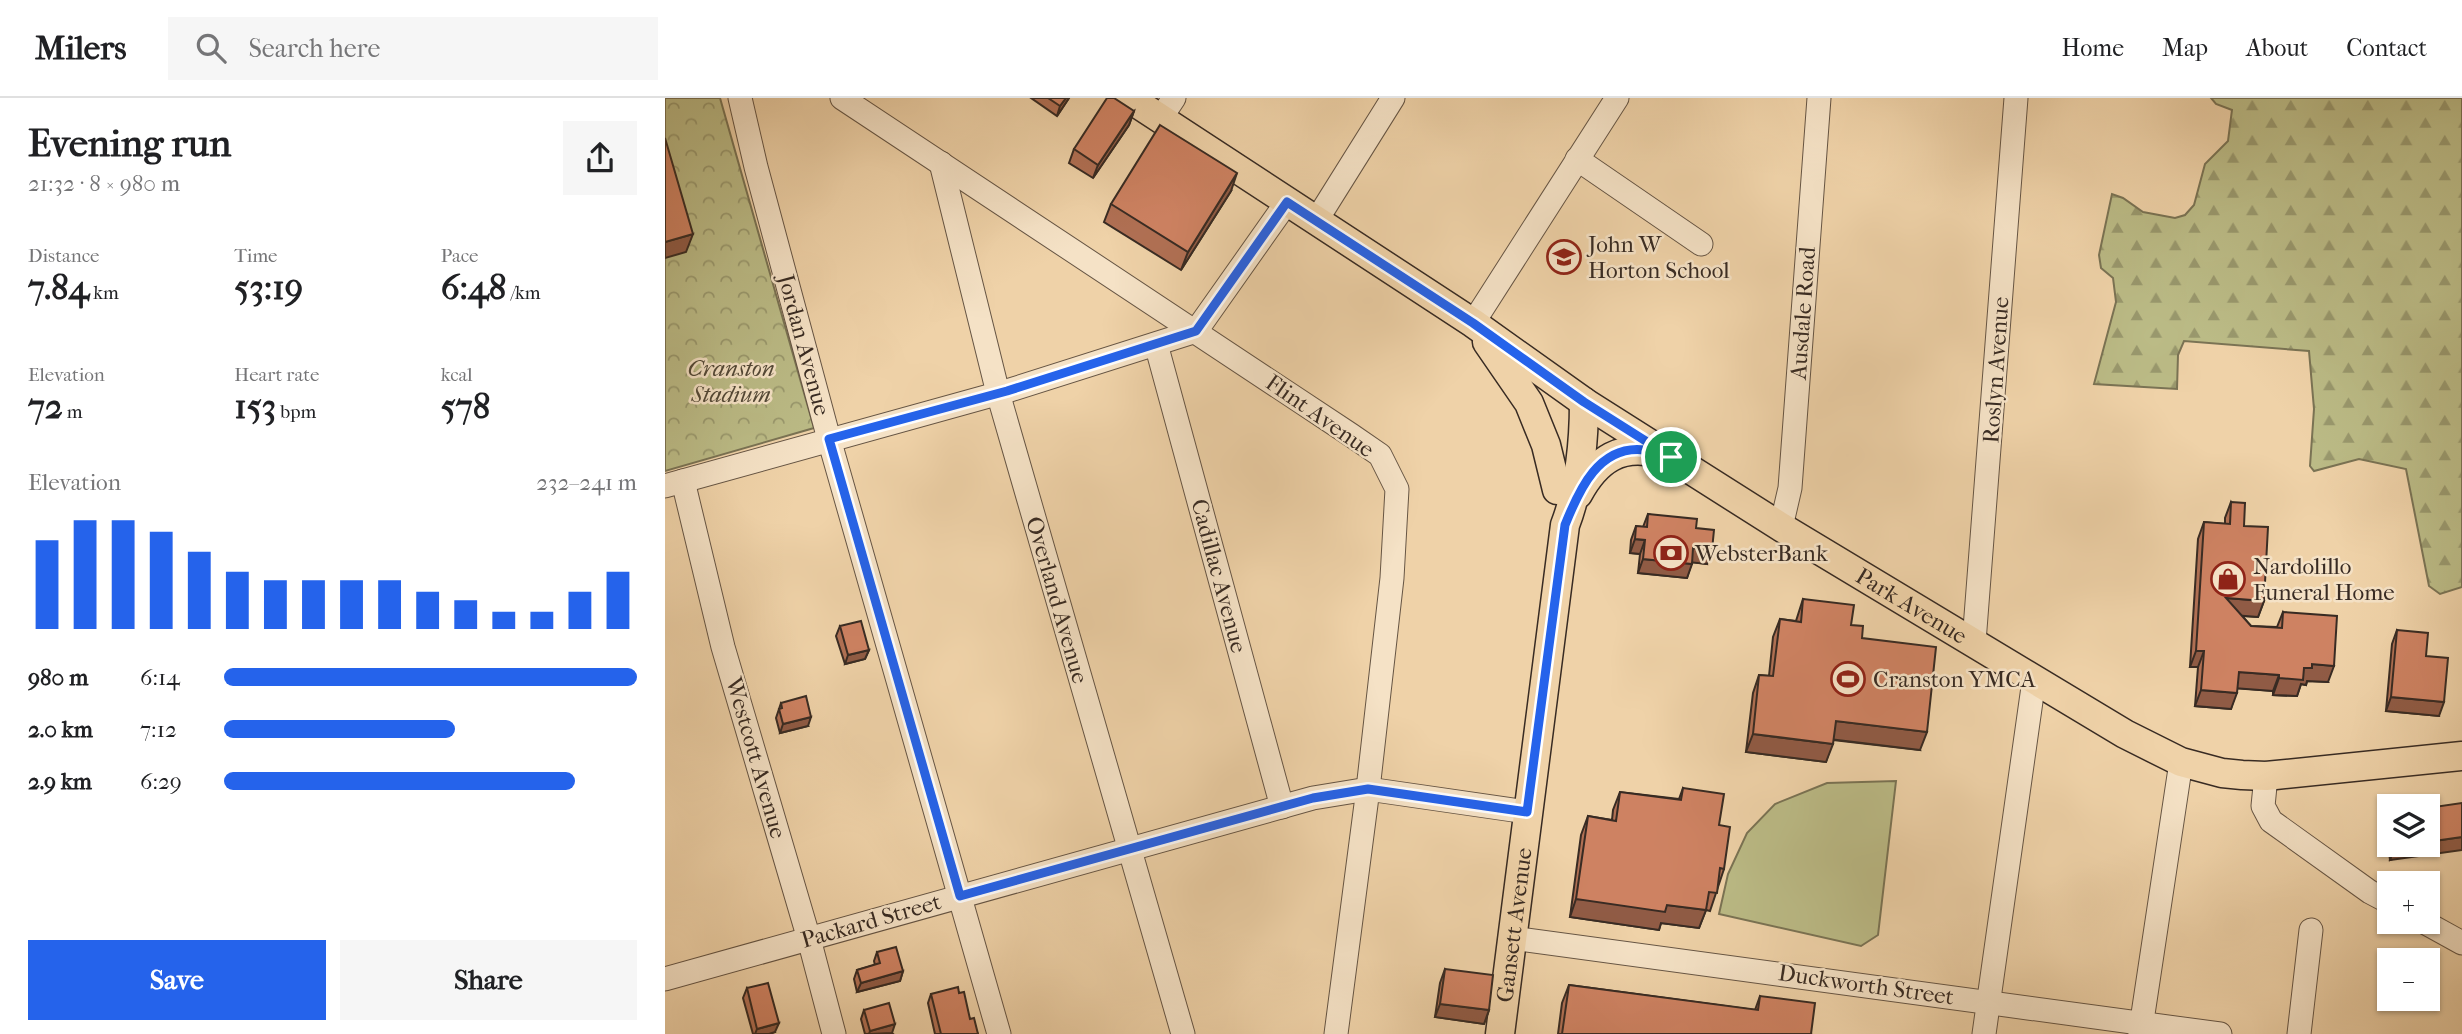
<!DOCTYPE html>
<meta charset="utf-8">
<style>
body{margin:0;font-family:"IM FELL French Canon",serif;background:#f6f6f6;color:#202124;height:100vh;display:flex;flex-direction:column;font-size:26px;white-space:nowrap}
*{box-sizing:border-box;margin:0}
p{font-size:23px;color:#757577}
.icon{flex:none;width:38px;height:38px;fill:none;stroke:currentColor;stroke-width:2;stroke-linecap:round;stroke-linejoin:round}
.map{position:relative;flex:1;overflow:hidden}
.details{display:flex;flex-direction:column;background:#fff;width:665px}
.details>*{flex:none}
.fabs{position:absolute;left:1712px;top:696px;display:grid;gap:14px}
.fabs a{display:grid;place-items:center;width:63px;height:63px;border-radius:0px;background:#fff;box-shadow:0 2px 5px #0004;font-size:35px}
.pin{position:absolute;display:grid;place-items:center;width:60px;height:60px;color:#fff;margin:-30px;border:4px solid #fff;border-radius:50%;box-shadow:0 2px 7px #0007}
.round{display:grid;place-items:center;flex:none;width:74px;height:74px;border-radius:0px;background:#f6f6f6}
.headline{display:flex;align-items:center;justify-content:space-between;height:119px;padding:0 28px}
h1{font-size:38px;font-weight:800;line-height:52px}
.figures{display:grid;grid-template-columns:repeat(3,1fr);gap:10px;height:119px;padding:7px 28px}
.figures div{display:grid;align-content:center}
.figures b{font-size:35px;font-weight:800}
.figures small{font-size:19px;font-weight:400}
.figures p{font-size:19px}
.chart{height:196px;padding:14px 28px}
.chart p{display:flex;justify-content:space-between}
.chart svg{width:100%;height:126px;margin-top:7px;stroke:#2563eb;stroke-width:6}
.action{display:flex;gap:14px;margin-top:auto;padding:14px 28px}
.action a{flex:1;height:80px;border-radius:0px;background:#2563eb;color:#fff;font-size:28px;font-weight:800;line-height:80px;text-align:center}
.action a+a{background:#f6f6f6;color:#202124}
ul{padding:0 28px;list-style:none;font-size:23px}
li{display:grid;grid-template-columns:112px 84px 1fr;align-items:center;height:52px}
li i{height:18px;border-radius:9px;background:#2563eb}
header{display:flex;align-items:center;gap:42px;box-sizing:border-box;height:98px;padding:0 35px;background:#fff;border-bottom:2px solid #e0e0e0}
header strong{font-size:33px}
nav{display:flex;gap:38px;margin-inline-start:auto;font-size:24px}
.search{width:490px;height:63px;background:#f6f6f6;display:flex;align-items:center;gap:18px;box-sizing:border-box;padding:0 24px;border-radius:0px;color:#757577;font-size:26px}
main{display:flex;flex:1;min-height:0}
.map>svg:first-child{display:block}
.forest{fill:url(#forest-firs);stroke:#7a7354;stroke-width:2}
.park{fill:url(#park-crowns);stroke:#7a7354;stroke-width:2}
.pitch{fill:#bbbb86;stroke:#7a7354;stroke-width:2}
.lines{fill:none;stroke-linecap:round;stroke-linejoin:round}
.minor-casing{stroke:#654;stroke-width:25}
.major-casing{stroke:#382b23;stroke-width:31}
.minor{stroke:#f5e2c6;stroke-width:23}
.major{stroke:#efd2a8;stroke-width:28}
.wall{fill:#b17054;stroke:#382b23;stroke-width:2}
.shaded-wall{fill:#905b45;stroke:#382b23;stroke-width:2}
.building{fill:#ce8262;stroke:#382b23;stroke-width:2}
.route-casing{stroke:#fff;stroke-width:14}
.route{stroke:#2563eb;stroke-width:9}
.labels{text-anchor:middle;dominant-baseline:central;stroke-width:5;stroke-linejoin:round;paint-order:stroke}
.poi-label{font-size:23px;fill:#382b23;stroke:#f5e2c6;text-anchor:start}
.street-label{font-size:23px;fill:#382b23;stroke:#f5e2c6}
.park-label{font-size:23px;font-style:italic;fill:#524837;stroke:#f5e2c6}
</style>
<header>
<strong>Milers</strong>
<div class="search"><svg class="icon" aria-label="search" viewBox="0 0 24 24"><circle cx="10" cy="10" r="6"/><path d="M15 15l6 6"/></svg>Search here</div>
<nav><a>Home</a><a>Map</a><a>About</a><a>Contact</a></nav>
</header>
<main>
<section class="details">
<div class="headline"><div><h1>Evening run</h1><p>21:32 · 8 × 980 m</p></div><a class="round"><svg class="icon" aria-label="share" viewBox="0 0 24 24"><path d="M12 15V3M7 8l5-5 5 5M5 13v7h14v-7"/></svg></a></div>
<div class="figures">
<div><p>Distance</p><b>7.84<small> km</small></b></div>
<div><p>Time</p><b>53:19</b></div>
<div><p>Pace</p><b>6:48<small> /km</small></b></div>
</div>
<div class="figures">
<div><p>Elevation</p><b>72<small> m</small></b></div>
<div><p>Heart rate</p><b>153<small> bpm</small></b></div>
<div><p>kcal</p><b>578</b></div>
</div>
<div class="chart"><p><span>Elevation</span>232–241 m</p>
<svg viewBox="0 0 160 44" preserveAspectRatio="none"><path d="M5 44V13M15 44V6M25 44V6M35 44V10M45 44V17M55 44V24M65 44V27M75 44V27M85 44V27M95 44V27M105 44V31M115 44V34M125 44V38M135 44V38M145 44V31M155 44V24"/></svg>
</div>
<ul>
<li><b>980 m</b>6:14<i style="width:100%"></i></li>
<li><b>2.0 km</b>7:12<i style="width:56%"></i></li>
<li><b>2.9 km</b>6:29<i style="width:85%"></i></li>
</ul>
<div class="action"><a>Save</a><a>Share</a></div>
</section>
<div class="map">
<svg width="1797" height="936" viewBox="0 0 1797 936">
<defs>
<pattern id="forest-firs" width="22" height="20" patternUnits="userSpaceOnUse" patternTransform="scale(1.75)"><rect width="22" height="20" fill="#bbbb86"/><path d="M5 1l3.5 6h-7zM16 11l3.5 6h-7z" fill="#99986d"/></pattern>
<pattern id="park-crowns" width="20" height="18" patternUnits="userSpaceOnUse" patternTransform="scale(1.75)"><rect width="20" height="18" fill="#bbbb86"/><path d="M2 6a3 3 0 1 1 6 0M12 15a3 3 0 1 1 6 0" fill="none" stroke="#99986d"/></pattern>
</defs>
<rect width="100%" height="100%" fill="#efd2a8"/>
<filter id="stains"><feTurbulence type="fractalNoise" baseFrequency=".00286" numOctaves="4"/><feColorMatrix values="0 0 0 0 .2 0 0 0 0 .09 0 0 0 0 .02 0 0 0 .5 -.17"/></filter>
<radialGradient id="worn" r=".72"><stop offset=".6" stop-color="#630" stop-opacity="0"/><stop offset="1" stop-color="#630" stop-opacity=".3"/></radialGradient>
<polygon class="forest" points="1546,0 1797,0 1797,489 1775,496 1764,488 1741,371 1694,361 1649,373 1645,368 1649,311 1644,253 1519,243 1513,257 1512,291 1429,286 1451,204 1448,180 1436,170 1434,157 1447,96 1458,100 1478,114 1510,120 1520,117 1529,107 1540,66 1563,43 1567,12 1551,6"/>
<polygon class="park" points="0,0 55,0 149,330 0,373"/>
<polygon class="pitch" points="1231,683 1213,837 1196,848 1054,816 1063,776 1082,735 1110,706 1162,685"/>
<g class="lines">
<g class="minor-casing">
<g id="minor">
<polyline points="75,0 91,69 164,341 334,936"/>
<polyline points="177,0 686,337 715,357 732,391 727,480 703,691 671,936"/>
<polyline points="495,21 509,0"/>
<polyline points="912,61 1036,146"/>
<polyline points="276,65 333,295 518,936"/>
<polyline points="651,123 728,0"/>
<polyline points="808,225 952,0"/>
<polyline points="491,246 617,709"/>
<polyline points="18,383 58,549 144,841 169,936"/>
<polyline points="0,388 342,293 531,233 622,104"/>
<polyline points="1116,429 1125,390 1154,0"/>
<polyline points="1309,544 1351,0"/>
<polyline points="1601,678 1598,708 1606,723 1705,794 1724,804"/>
<polyline points="1759,824 1797,845"/>
<polyline points="847,840 1555,936"/>
<polyline points="0,881 648,700 703,691 862,714"/>
<polyline points="1319,936 1369,582"/>
<polyline points="1475,936 1516,664"/>
<polyline points="1634,936 1646,832"/>
</g>
</g>
<g class="major-casing">
<g id="major">
<path id="s1" d="M464,0L808,225L919,304L1116,429L1460,636L1516,664L1557,675L1577,677L1601,678L1797,658"/>
<polyline points="822,244 864,305 881,347 892,392"/>
<path d="M913,396C932,361 956,345 996,356"/>
<path id="s2" d="M835,936L900,427C915,388 919,346 919,304"/>
</g>
</g>
<use href="#minor" class="minor"/>
<use href="#major" class="major"/>
</g>
<g class="wall">
<polygon points="366,0 404,0 392,18"/>
<polygon points="469,13 464,27 428,80 404,65 409,51"/>
<polygon points="566,93 516,172 439,124 446,106"/>
<polygon points="1566,404 1579,428 1599,503 1593,519 1577,518 1586,528 1612,529 1618,514 1663,584 1642,583 1641,587 1636,586 1632,598 1608,597 1608,593 1572,590 1566,611 1530,608 1533,569 1525,569 1533,441 1539,424 1560,426 1560,420"/>
<polygon points="983,416 1031,430 1042,466 1027,464 1022,480 973,475 975,456 965,455 966,442 971,428 978,429"/>
<polygon points="1138,501 1186,527 1197,540 1255,652 1168,642 1161,664 1081,654 1088,595 1094,577 1104,578 1108,539 1115,521 1131,523"/>
<polygon points="175,528 204,552 200,561 180,566 171,538"/>
<polygon points="1732,532 1761,558 1774,618 1721,613 1727,546"/>
<polygon points="116,605 143,628 115,635 111,620"/>
<polygon points="1018,690 1054,727 1059,771 1045,813 1041,812 1034,830 996,825 994,832 905,819 916,737 923,718 947,722 948,712 955,694 1014,701"/>
<polygon points="1724,720 1724,747 1762,747 1725,762 1721,728"/>
<polygon points="212,854 238,873 235,883 192,894 189,881 192,872 210,867 209,863"/>
<polygon points="780,871 824,912 819,926 770,919 775,885"/>
<polygon points="904,887 1090,912 1095,898 1146,936 893,936 897,905"/>
<polygon points="82,890 110,934 104,936 88,936 78,900"/>
<polygon points="294,895 305,921 313,936 270,936 263,905 266,896"/>
<polygon points="199,912 227,935 200,936 196,921"/>
</g>
<g class="shaded-wall">
<polygon points="401,0 404,0 392,18 395,8"/>
<polygon points="469,13 464,27 428,80 433,67"/>
<polygon points="572,75 566,93 516,172 523,154"/>
<polygon points="28,136 21,154 0,160 0,144"/>
<polygon points="970,441 980,442 975,456 965,455"/>
<polygon points="1028,450 1047,452 1042,466 1023,464"/>
<polygon points="978,461 1027,466 1022,480 973,475"/>
<polygon points="1561,500 1599,503 1593,519 1555,516"/>
<polygon points="204,552 200,561 180,566 183,557"/>
<polygon points="1531,553 1539,553 1533,569 1525,569"/>
<polygon points="1647,566 1669,568 1663,584 1642,583 1641,587 1636,586 1632,598 1608,597 1614,580"/>
<polygon points="1574,574 1614,577 1608,593 1568,590"/>
<polygon points="1536,592 1572,595 1566,611 1530,608"/>
<polygon points="1726,599 1779,604 1774,618 1721,613"/>
<polygon points="146,619 143,628 115,635 118,626"/>
<polygon points="1171,623 1262,634 1255,652 1164,641"/>
<polygon points="1088,636 1168,646 1161,664 1081,654"/>
<polygon points="1797,739 1797,752 1725,762 1730,748 1762,747 1762,744"/>
<polygon points="911,801 1002,807 1041,812 1034,830 996,825 994,832 905,819"/>
<polygon points="238,873 235,883 192,894 196,885"/>
<polygon points="775,906 824,912 819,926 770,919"/>
<polygon points="114,925 110,934 104,936 90,936 92,931"/>
<polygon points="230,926 227,935 204,936 205,933"/>
</g>
<g class="building">
<polygon points="383,0 401,0 395,8"/>
<polygon points="442,0 449,0 469,13 433,67 409,51"/>
<polygon points="495,27 572,75 523,154 446,106"/>
<polygon points="0,40 28,136 0,144"/>
<polygon points="1566,404 1580,405 1579,428 1603,429 1599,503 1561,500 1586,528 1617,530 1618,514 1672,518 1669,568 1647,566 1647,570 1639,570 1638,582 1614,580 1614,577 1574,574 1572,595 1536,592 1539,553 1531,553 1539,424 1565,426"/>
<polygon points="983,416 1032,421 1031,430 1049,432 1047,452 1028,450 1027,466 978,461 980,442 970,441 971,428 982,429"/>
<polygon points="1138,501 1189,507 1186,527 1198,528 1197,540 1271,549 1262,634 1171,623 1168,646 1088,636 1094,577 1108,578 1115,521 1136,524"/>
<polygon points="196,523 204,552 183,557 175,528"/>
<polygon points="1732,532 1763,535 1761,558 1783,560 1779,604 1726,599"/>
<polygon points="141,598 146,619 118,626 114,611 117,610 116,605"/>
<polygon points="1018,690 1059,696 1054,727 1065,729 1059,771 1055,770 1052,795 1044,794 1041,812 1002,807 1000,814 911,801 923,718 951,723 955,694 1016,702"/>
<polygon points="1797,705 1797,739 1762,744 1762,710"/>
<polygon points="231,849 238,873 196,885 192,872 215,865 212,854"/>
<polygon points="780,871 828,877 824,912 775,906"/>
<polygon points="103,885 114,925 92,931 82,890"/>
<polygon points="904,887 1093,912 1095,898 1150,905 1146,936 897,936"/>
<polygon points="293,889 294,895 299,894 305,921 309,920 313,936 276,936 266,896"/>
<polygon points="224,905 230,926 205,933 199,912"/>
</g>
<g class="lines">
<g class="route-casing">
<path id="route" d="M622,104L808,225L919,304L1006,359C998,357 989,353 980,352C934,346 914,392 900,427L862,714L703,691L648,700L295,798L164,341L342,293L531,233Z"/>
</g>
<use href="#route" class="route"/>
</g>
<defs>
<g id="school-ring" transform="scale(1.75)"><circle r="9.5" fill="#f5e2c6" stroke="#8f2418" stroke-width="1.5"/><path d="M0-5L7-2L0 1L-7-2ZM-4 1L0 2.5L4 1V4Q0 6-4 4Z" fill="#8f2418"/></g>
<g id="bank-ring" transform="scale(1.75)"><circle r="9.5" fill="#f5e2c6" stroke="#8f2418" stroke-width="1.5"/><path d="M-6-4H6V4H-6ZM0-2.3a2.3 2.3 0 1 0 0 4.6a2.3 2.3 0 1 0 0-4.6Z" fill="#8f2418"/></g>
<g id="shop-ring" transform="scale(1.75)"><circle r="9.5" fill="#f5e2c6" stroke="#8f2418" stroke-width="1.5"/><path d="M-5-2.5h2.3a2.7 3.5 0 0 1 5.4 0H5L5.5 6h-11ZM-1.5-2.5h3a1.5 2.3 0 0 0-3 0Z" fill="#8f2418"/></g>
<g id="stadium-ring" transform="scale(1.75)"><circle r="9.5" fill="#f5e2c6" stroke="#8f2418" stroke-width="1.5"/><path d="M0-5a6.5 5 0 1 0 0 10a6.5 5 0 1 0 0-10ZM-3.5-1.8h7v3.6h-7Z" fill="#8f2418"/></g>
</defs>
<g fill-rule="evenodd">
<use href="#school-ring" x="899" y="159"/>
<use href="#bank-ring" x="1006" y="455"/>
<use href="#shop-ring" x="1563" y="481"/>
<use href="#stadium-ring" x="1183" y="581"/>
</g>
<g class="labels">
<g class="poi-label">
<text x="923" y="146">John W<tspan x="923" dy="26">Horton School</tspan></text>
<text x="1030" y="455">WebsterBank</text>
<text x="1588" y="468">Nardolillo<tspan x="1588" dy="26">Funeral Home</tspan></text>
<text x="1208" y="581">Cranston YMCA</text>
</g>
<g class="street-label">
<text transform="translate(1138 215) rotate(-86)">Ausdale Road</text>
<text transform="translate(139 247) rotate(75)">Jordan Avenue</text>
<text transform="translate(1331 272) rotate(-86)">Roslyn Avenue</text>
<text transform="translate(655 318) rotate(35)">Flint Avenue</text>
<text transform="translate(554 478) rotate(75)">Cadillac Avenue</text>
<text transform="translate(392 502) rotate(74)">Overland Avenue</text>
<text stroke="none"><textPath href="#s1" startOffset="933">Park Avenue</textPath></text>
<text transform="translate(91 660) rotate(74)">Westcott Avenue</text>
<text transform="translate(206 823) rotate(-16)">Packard Street</text>
<text stroke="none"><textPath href="#s2" startOffset="110">Gansett Avenue</textPath></text>
<text transform="translate(1201 887) rotate(8)">Duckworth Street</text>
</g>
<g class="park-label">
<text x="66" y="270">Cranston<tspan x="66" dy="26">Stadium</tspan></text>
</g>
</g>
<rect width="100%" height="100%" filter="url(#stains)"/>
<rect width="100%" height="100%" fill="url(#worn)"/>
</svg>
<div class="fabs">
<a><svg class="icon" aria-label="layers" viewBox="0 0 24 24"><path d="M12 4l9 5-9 5-9-5zM3 14l9 5 9-5"/></svg></a>
<a>+</a>
<a>−</a>
</div>
<div class="pin" style="left:1006px;top:359px;background:#1e9e55"><svg class="icon" aria-label="arrive" viewBox="0 0 24 24"><path d="M6 21V4h12l-3 4 3 4H6"/></svg></div>
</div>
</main>
